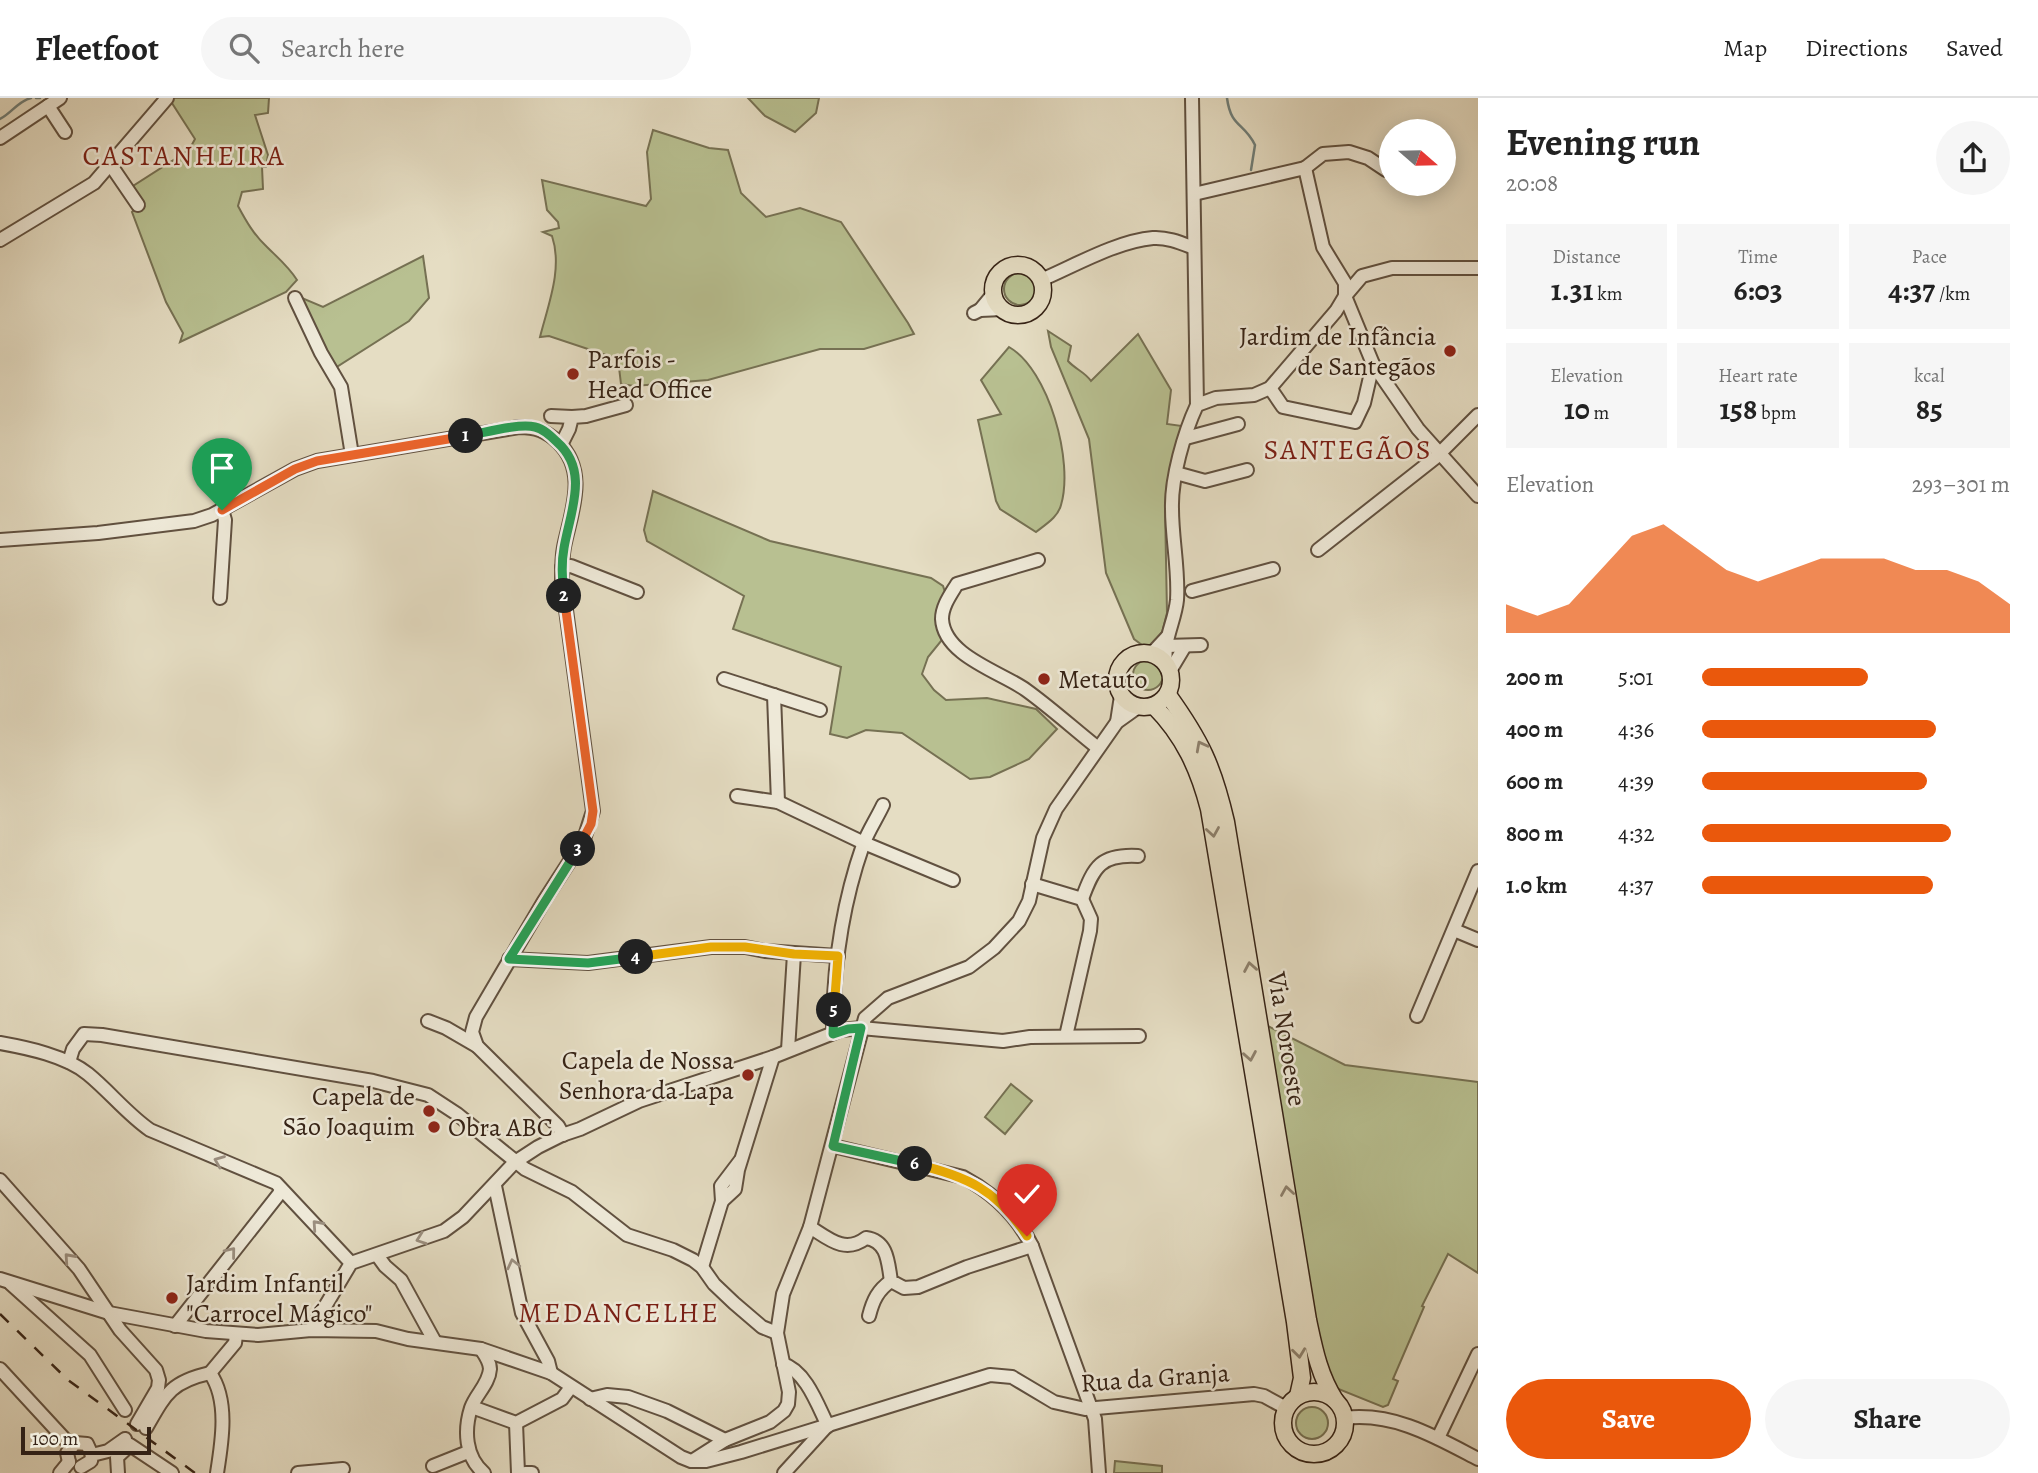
<!DOCTYPE html>
<meta charset="utf-8">
<style>
body{margin:0;font-family:Alegreya,serif;background:#f6f6f6;color:#222;height:100vh;display:flex;flex-direction:column;font-size:26px;white-space:nowrap}
*{box-sizing:border-box;margin:0}
p{font-size:23px;color:#767676}
.icon{flex:none;width:38px;height:38px;fill:none;stroke:currentColor;stroke-width:2;stroke-linecap:round;stroke-linejoin:round}
.map{position:relative;flex:1;overflow:hidden}
.details{display:flex;flex-direction:column;background:#fff;width:560px}
.details>*{flex:none}
.needle{width:46px;rotate:110deg}
.buttons{position:absolute;left:1379px;top:21px;display:grid;gap:14px}
.buttons a{display:grid;place-items:center;width:77px;height:77px;border-radius:50%;background:#fff;box-shadow:0 4px 18px #0003;font-size:35px}
.scale{position:absolute;left:21px;bottom:18px;width:130px;box-sizing:border-box;padding-left:7px;border:4px solid #352215;border-top:0;font-size:19px;line-height:24px;white-space:nowrap;color:#352215;-webkit-text-stroke:5px #eee9d8;paint-order:stroke}
.pin{position:absolute;display:grid;place-items:center;width:60px;height:60px;color:#fff;margin:-72px -30px;border-radius:50% 50% 50% 0;rotate:-45deg;box-shadow:0 0 7px #0007}
.pin .icon{rotate:45deg}
.km{position:absolute;width:35px;height:35px;margin:-18px;border-radius:50%;background:#222;color:#fff;font-size:19px;line-height:35px;text-align:center}
.round{display:grid;place-items:center;flex:none;width:74px;height:74px;border-radius:37px;background:#f6f6f6}
.head{display:flex;align-items:center;justify-content:space-between;height:119px;padding:0 28px}
h1{font-size:38px;font-weight:600;line-height:52px}
.metrics{display:grid;grid-template-columns:repeat(3,1fr);gap:10px;height:119px;padding:7px 28px}
.metrics div{display:grid;align-content:center;border-radius:0px;background:#f6f6f6;text-align:center}
.metrics b{font-size:30px;font-weight:600}
.metrics small{font-size:19px;font-weight:400}
.metrics p{font-size:19px}
.chart{height:196px;padding:14px 28px}
.chart p{display:flex;justify-content:space-between}
.chart svg{width:100%;height:126px;margin-top:7px;fill:#ea580c;opacity:.7}
.cta{display:flex;gap:14px;margin-top:auto;padding:14px 28px}
.cta a{flex:1;height:80px;border-radius:42px;background:#ea580c;color:#fff;font-size:28px;font-weight:600;line-height:80px;text-align:center}
.cta a+a{background:#f6f6f6;color:#222}
ul{padding:0 28px;list-style:none;font-size:23px}
li{display:grid;grid-template-columns:112px 84px 1fr;align-items:center;height:52px}
li i{height:18px;border-radius:9px;background:#ea580c}
header{display:flex;align-items:center;gap:42px;box-sizing:border-box;height:98px;padding:0 35px;background:#fff;border-bottom:2px solid #e0e0e0}
header strong{font-size:33px}
nav{display:flex;gap:38px;margin-inline-start:auto;font-size:24px}
.search{width:490px;height:63px;background:#f6f6f6;display:flex;align-items:center;gap:18px;box-sizing:border-box;padding:0 24px;border-radius:38px;color:#767676;font-size:26px}
main{display:flex;flex:1;min-height:0}
.map>svg:first-child{display:block}
.green{fill:#b8c091;stroke:#767153;stroke-width:2}
.lines{fill:none;stroke-linecap:round;stroke-linejoin:round}
.stream{stroke:#707e78;stroke-width:2.5}
.minor-casing{stroke:#615140;stroke-width:16}
.major-casing{stroke:#352215;stroke-width:19}
.minor{stroke:#eee9d8;stroke-width:12}
.major{stroke:#e5ddc3;stroke-width:16}
.rail{stroke:#352215;stroke-width:2.5;stroke-dasharray:12 12;stroke-linecap:butt}
.oneway{stroke:#8d806c}
.oneway2{stroke:#9b8f80}
.split-1-casing{stroke:#fff;stroke-width:14}
.split-2-casing{stroke:#fff;stroke-width:14}
.split-3-casing{stroke:#fff;stroke-width:14}
.split-4-casing{stroke:#fff;stroke-width:14}
.split-5-casing{stroke:#fff;stroke-width:14}
.split-6-casing{stroke:#fff;stroke-width:14}
.split-7-casing{stroke:#fff;stroke-width:14}
.split-1{stroke:#f0652b;stroke-width:9}
.split-2{stroke:#22a559;stroke-width:9}
.split-3{stroke:#f0652b;stroke-width:9}
.split-4{stroke:#22a559;stroke-width:9}
.split-5{stroke:#f5b400;stroke-width:9}
.split-6{stroke:#22a559;stroke-width:9}
.split-7{stroke:#f5b400;stroke-width:9}
.poi-dot{fill:#8f2418;stroke:#eee9d8;stroke-width:2.5}
.labels{text-anchor:middle;dominant-baseline:central;stroke-width:5;stroke-linejoin:round;paint-order:stroke}
.poi-label{font-size:26px;fill:#352215;stroke:#eee9d8;text-anchor:start}
.street-label{font-size:26px;fill:#352215;stroke:#eee9d8}
.neighbourhood-label{font-size:28px;letter-spacing:2px;fill:#7a1f14;stroke:#eee9d8}
</style>
<header>
<strong>Fleetfoot</strong>
<div class="search"><svg class="icon" aria-label="search" viewBox="0 0 24 24"><circle cx="10" cy="10" r="6"/><path d="M15 15l6 6"/></svg>Search here</div>
<nav><a>Map</a><a>Directions</a><a>Saved</a></nav>
</header>
<main>
<div class="map">
<svg width="1478" height="1375" viewBox="0 0 1478 1375">
<rect width="100%" height="100%" fill="#e5ddc3"/>
<filter id="stains"><feTurbulence type="fractalNoise" baseFrequency=".00286" numOctaves="4"/><feColorMatrix values="0 0 0 0 .2 0 0 0 0 .09 0 0 0 0 .02 0 0 0 .5 -.17"/></filter>
<radialGradient id="worn" r=".72"><stop offset=".6" stop-color="#630" stop-opacity="0"/><stop offset="1" stop-color="#630" stop-opacity=".3"/></radialGradient>
<g class="green">
<path d="M173,0H269L268,15L255,17L268,57L266,69H262L263,91L242,94L238,108C246,123 254,137 267,149C278,160 288,168 297,182L286,194L180,244L183,235L166,204L132,114L138,107L133,88L189,52L195,41L170,2Z"/>
<polygon points="748,0 819,0 816,15 795,34 765,18"/>
<path d="M653,32L709,50L728,52L741,95L766,119L800,110L841,124L908,225L914,236L864,251H820L708,282L634,288L621,286L618,261L549,238L540,239C548,207 563,171 552,138L543,134L559,130L558,124L547,112L542,82L646,108L651,101L647,54Z"/>
<polygon points="423,158 429,200 409,223 335,270 301,202 302,200 323,209"/>
<circle cx="1020" cy="191" r="16"/>
<path d="M1048,233L1071,248L1068,263C1075,271 1085,274 1091,283L1138,236L1171,292L1167,326L1182,328L1167,385L1165,409L1167,515L1161,539L1151,547H1142L1134,541L1106,475L1089,341L1051,249Z"/>
<path d="M1009,249C1049,272 1074,364 1061,407C1058,419 1046,426 1036,434L1000,411L996,403L978,322L1001,316L981,282Z"/>
<polygon points="653,393 770,443 931,480 943,488 949,506 945,518 950,532 928,559 922,576 934,592 946,602 987,600 1036,611 1057,631 1029,661 990,679 970,681 902,635 866,632 847,640 830,636 841,569 733,531 744,498 647,443 644,432"/>
<circle cx="1148" cy="577" r="15"/>
<polygon points="1264,926 1345,967 1478,984 1478,1175 1448,1156 1422,1208 1424,1209 1393,1281 1398,1283 1388,1307 1383,1309 1331,1288 1323,1271"/>
<polygon points="1011,986 1032,1003 1005,1036 985,1019"/>
<circle cx="1312" cy="1325" r="16"/>
<polygon points="1115,1363 1162,1368 1162,1375 1114,1375"/>
</g>
<g class="lines">
<g class="stream">
<polyline points="36,0 40,0"/>
<path d="M1227,0C1231,30 1244,24 1255,47L1251,72"/>
<path d="M0,21C12,15 18,3 31,0"/>
</g>
<g class="minor-casing">
<g id="minor">
<polyline points="1192,0 1197,307"/>
<polyline points="48,8 65,34"/>
<polyline points="0,40 60,0"/>
<polyline points="110,66 138,107"/>
<polyline points="1305,70 1323,149 1345,185 1345,198 1373,266 1418,331 1478,398"/>
<polyline points="1305,70 1323,56 1349,54 1368,60 1386,72"/>
<polyline points="1194,96 1305,70"/>
<polyline points="0,142 94,85 167,0"/>
<path d="M1041,182C1074,168 1117,143 1153,140C1167,139 1181,145 1194,150"/>
<polyline points="295,200 321,255 341,289 352,357"/>
<polyline points="980,212 994,195"/>
<polyline points="974,215 980,212 1003,211"/>
<polyline points="1270,290 1283,309 1355,324 1364,305 1373,266"/>
<polyline points="551,318 572,319"/>
<polyline points="1186,340 1238,326"/>
<polyline points="561,347 569,331 572,319 586,318 626,307"/>
<polyline points="1176,375 1205,383 1247,372"/>
<path d="M0,442L98,435L194,423L212,417L295,371L317,363L519,329C536,329 546,333 558,344C589,374 571,414 564,449C562,459 562,471 562,482L593,713L584,741L544,803L476,919L472,934L477,948L558,1028L563,1037"/>
<polyline points="1318,452 1435,360 1478,317"/>
<path d="M1038,462L957,486C951,496 942,508 942,521C944,558 1001,574 1026,592C1051,610 1074,631 1098,650"/>
<polyline points="562,469 571,468 637,494"/>
<polyline points="1192,493 1273,471"/>
<polyline points="220,500 225,422 222,412"/>
<polyline points="1166,548 1201,547"/>
<polyline points="1148,555 1154,553 1167,539"/>
<path d="M1166,564C1163,542 1175,523 1177,502C1179,472 1172,441 1172,411C1171,380 1184,335 1197,307L1216,300L1254,297L1270,290L1336,213L1345,198L1362,178L1392,170H1478"/>
<polyline points="1170,573 1185,548"/>
<polyline points="724,581 820,612"/>
<polyline points="774,597 778,704"/>
<polyline points="1117,624 1121,598"/>
<polyline points="737,698 778,704 864,745 953,782"/>
<polyline points="1032,786 1082,801 1091,821 1090,833 1066,938"/>
<path d="M1082,801C1094,768 1101,756 1138,758"/>
<polyline points="1454,832 1478,842"/>
<polyline points="509,861 588,865 711,849 745,849 765,853 838,858"/>
<polyline points="1417,918 1478,773"/>
<polyline points="428,923 446,930 477,948"/>
<path d="M833,935C833,872 842,807 863,747C868,733 877,720 883,707"/>
<path d="M0,945C28,950 66,958 88,976C110,994 127,1016 150,1032L276,1085L351,1165"/>
<polyline points="788,952 794,856"/>
<polyline points="69,964 73,951 84,936 102,937 373,983 428,997 457,1016 525,1071 572,1094 627,1137 673,1152 693,1162 702,1169 714,1186 734,1205 762,1229 777,1235"/>
<path d="M833,1048L963,1079C993,1095 1017,1118 1032,1148L1095,1321L1099,1375"/>
<polyline points="0,1082 79,1171 120,1232 156,1272 159,1282 158,1290 137,1326"/>
<polyline points="495,1088 522,1215 548,1263 551,1275"/>
<polyline points="722,1103 735,1091 738,1072 773,959"/>
<path d="M810,1129C829,1141 845,1156 866,1140C888,1143 888,1165 891,1183L904,1190L918,1189L967,1169L1032,1148"/>
<polyline points="377,1157 385,1168 401,1182 435,1244"/>
<polyline points="702,1169 722,1103 721,1088 740,1063"/>
<polyline points="0,1181 109,1215 206,1233 258,1237 311,1232 376,1233 408,1241 481,1251 551,1275 681,1359 691,1363 706,1363 741,1354 990,1277 1012,1279 1054,1304 1085,1311 1254,1296 1264,1298 1286,1310"/>
<polyline points="11,1186 90,1257 125,1312"/>
<path d="M869,1218C873,1202 878,1192 891,1183"/>
<polyline points="175,1228 279,1096 281,1091"/>
<polyline points="311,1232 351,1165 444,1133 463,1119 515,1064 538,1049 562,1037 580,1031 639,1003 773,959 841,932 861,930 1003,943 1030,939 1139,938"/>
<path d="M481,1251C485,1257 490,1264 490,1271C489,1286 476,1296 471,1310C464,1332 465,1359 484,1375"/>
<path d="M783,1266C806,1273 818,1308 828,1328"/>
<polyline points="0,1271 71,1348"/>
<polyline points="590,1301 607,1297 628,1299 667,1313 725,1342"/>
<polyline points="472,1309 516,1325 562,1301 571,1289"/>
<path d="M1345,1320C1394,1314 1436,1339 1478,1361"/>
<polyline points="516,1325 518,1375"/>
<path d="M146,1330C165,1297 170,1284 210,1275"/>
<polyline points="1438,1340 1478,1256"/>
<polyline points="692,1363 725,1342 770,1324 784,1313 788,1306 789,1294 777,1235 783,1196 810,1129 865,920 888,900 969,869 994,850 1019,823 1029,803 1043,740 1056,711 1117,624 1138,609"/>
<polyline points="69,1364 67,1355 75,1345 87,1346 92,1357"/>
<polyline points="433,1368 468,1354"/>
<polyline points="81,1369 91,1363 92,1357 108,1353 125,1341"/>
<polyline points="60,1375 69,1364"/>
<polyline points="118,1375 117,1359 130,1347 172,1375"/>
<path d="M217,1375C222,1344 229,1302 210,1275L235,1245L236,1237"/>
<polyline points="298,1375 343,1371"/>
<polyline points="525,1375 532,1375"/>
<polyline points="784,1375 826,1329"/>
</g>
</g>
<g class="major-casing">
<g id="major">
<circle cx="1018" cy="192" r="25"/>
<circle cx="1144" cy="582" r="27"/>
<path d="M1168,597C1201,643 1213,668 1226,724L1308,1222C1314,1250 1319,1277 1335,1302"/>
<path d="M1154,608C1184,638 1199,672 1209,711L1295,1224L1302,1280L1298,1298"/>
<circle cx="1314" cy="1325" r="31"/>
</g>
</g>
<use href="#minor" class="minor"/>
<use href="#major" class="major"/>
<polyline class="rail" points="0,1216 68,1282 195,1375"/>
</g>
<defs><path id="oneway-chevron" d="M-2-3.5L2.5 0L-2 3.5" fill="none" stroke-width="1.6" stroke-linecap="round" stroke-linejoin="round" transform="scale(1.75)"/></defs>
<g class="oneway">
<use href="#oneway-chevron" transform="translate(1201 648) rotate(-118)"/>
<use href="#oneway-chevron" transform="translate(1213 734) rotate(81)"/>
<use href="#oneway-chevron" transform="translate(1250 869) rotate(-100)"/>
<use href="#oneway-chevron" transform="translate(1250 958) rotate(80)"/>
<use href="#oneway-chevron" transform="translate(1287 1093) rotate(-99)"/>
<use href="#oneway-chevron" transform="translate(1299 1255) rotate(83)"/>
</g>
<g class="oneway2">
<use href="#oneway-chevron" transform="translate(219 1063) rotate(-158)"/>
<use href="#oneway-chevron" transform="translate(317 1127) rotate(-132)"/>
<use href="#oneway-chevron" transform="translate(421 1141) rotate(160)"/>
<use href="#oneway-chevron" transform="translate(231 1154) rotate(-51)"/>
<use href="#oneway-chevron" transform="translate(69 1160) rotate(-132)"/>
<use href="#oneway-chevron" transform="translate(513 1166) rotate(-103)"/>
</g>
<g class="lines">
<g class="split-1-casing">
<polyline id="split-1" points="222,412 295,371 317,363 466,338"/>
</g>
<g class="split-2-casing">
<path id="split-2" d="M466,338C484,335 518,325 535,329C544,331 551,338 557,344C590,373 570,414 564,450C561,466 562,482 564,498"/>
</g>
<g class="split-3-casing">
<polyline id="split-3" points="564,498 593,713 591,726 578,751"/>
</g>
<g class="split-4-casing">
<polyline id="split-4" points="578,751 509,861 588,865 636,859"/>
</g>
<g class="split-5-casing">
<polyline id="split-5" points="636,859 711,849 745,849 794,856 838,858 834,912"/>
</g>
<g class="split-6-casing">
<polyline id="split-6" points="834,912 833,936 848,931 861,930 833,1048 915,1066"/>
</g>
<g class="split-7-casing">
<path id="split-7" d="M915,1066C967,1078 997,1092 1027,1138"/>
</g>
<use href="#split-1" class="split-1"/>
<use href="#split-2" class="split-2"/>
<use href="#split-3" class="split-3"/>
<use href="#split-4" class="split-4"/>
<use href="#split-5" class="split-5"/>
<use href="#split-6" class="split-6"/>
<use href="#split-7" class="split-7"/>
</g>
<g class="poi-dot">
<circle cx="1450" cy="253" r="7"/>
<circle cx="573" cy="276" r="7"/>
<circle cx="1044" cy="581" r="7"/>
<circle cx="748" cy="977" r="7"/>
<circle cx="429" cy="1013" r="7"/>
<circle cx="434" cy="1029" r="7"/>
<circle cx="172" cy="1200" r="7"/>
</g>
<g class="labels">
<g class="poi-label">
<text x="1436" y="238" text-anchor="end">Jardim de Infância<tspan x="1436" dy="30">de Santegãos</tspan></text>
<text x="587" y="261">Parfois -<tspan x="587" dy="30">Head Office</tspan></text>
<text x="1058" y="581">Metauto</text>
<text x="734" y="962" text-anchor="end">Capela de Nossa<tspan x="734" dy="30">Senhora da Lapa</tspan></text>
<text x="415" y="998" text-anchor="end">Capela de<tspan x="415" dy="30">São Joaquim</tspan></text>
<text x="448" y="1029">Obra ABC</text>
<text x="186" y="1185">Jardim Infantil<tspan x="186" dy="30">"Carrocel Mágico"</tspan></text>
</g>
<g class="street-label">
<text transform="translate(1287 941) rotate(81)">Via Noroeste</text>
<text transform="translate(1155 1280) rotate(-4)">Rua da Granja</text>
</g>
<g class="neighbourhood-label">
<text x="184" y="58">CASTANHEIRA</text>
<text x="1348" y="352">SANTEGÃOS</text>
<text x="619" y="1215">MEDANCELHE</text>
</g>
</g>
<rect width="100%" height="100%" filter="url(#stains)"/>
<rect width="100%" height="100%" fill="url(#worn)"/>
</svg>
<div class="buttons">
<a><svg class="needle" viewBox="-14 -14 28 28"><path d="M0-13l5 13h-10z" fill="#e53935"/><path d="M0 13l5-13h-10z" fill="#767676"/></svg></a>
</div>
<div class="scale">100 m</div>
<div class="pin" style="left:222px;top:412px;background:#1e9e55"><svg class="icon" aria-label="arrive" viewBox="0 0 24 24"><path d="M6 21V4h12l-3 4 3 4H6"/></svg></div>
<div class="pin" style="left:1027px;top:1138px;background:#d93025"><svg class="icon" aria-label="check" viewBox="0 0 24 24"><path d="M5 12l5 5 9-10"/></svg></div>
<b class="km" style="left:466px;top:338px">1</b>
<b class="km" style="left:564px;top:498px">2</b>
<b class="km" style="left:578px;top:751px">3</b>
<b class="km" style="left:636px;top:859px">4</b>
<b class="km" style="left:834px;top:912px">5</b>
<b class="km" style="left:915px;top:1066px">6</b>
</div>
<section class="details">
<div class="head"><div><h1>Evening run</h1><p>20:08</p></div><a class="round"><svg class="icon" aria-label="share" viewBox="0 0 24 24"><path d="M12 15V3M7 8l5-5 5 5M5 13v7h14v-7"/></svg></a></div>
<div class="metrics">
<div><p>Distance</p><b>1.31<small> km</small></b></div>
<div><p>Time</p><b>6:03</b></div>
<div><p>Pace</p><b>4:37<small> /km</small></b></div>
</div>
<div class="metrics">
<div><p>Elevation</p><b>10<small> m</small></b></div>
<div><p>Heart rate</p><b>158<small> bpm</small></b></div>
<div><p>kcal</p><b>85</b></div>
</div>
<div class="chart"><p><span>Elevation</span>293–301 m</p>
<svg viewBox="0 0 160 44" preserveAspectRatio="none"><path d="M0 44V34L10 38L20 34L30 22L40 10L50 6L60 14L70 22L80 26L90 22L100 18L110 18L120 18L130 22L140 22L150 26L160 34V44z"/></svg>
</div>
<ul>
<li><b>200 m</b>5:01<i style="width:54%"></i></li>
<li><b>400 m</b>4:36<i style="width:76%"></i></li>
<li><b>600 m</b>4:39<i style="width:73%"></i></li>
<li><b>800 m</b>4:32<i style="width:81%"></i></li>
<li><b>1.0 km</b>4:37<i style="width:75%"></i></li>
</ul>
<div class="cta"><a>Save</a><a>Share</a></div>
</section>
</main>
